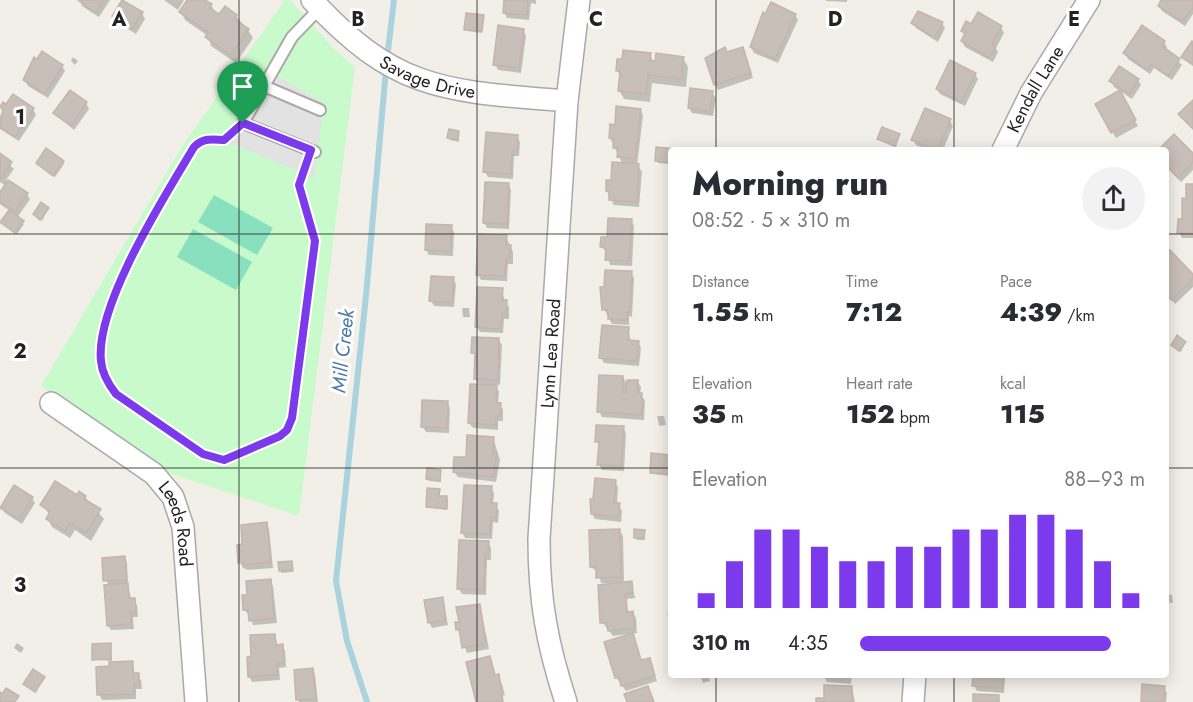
<!DOCTYPE html>
<meta charset="utf-8">
<style>
body{margin:0;font-family:Jost,sans-serif;background:#f2f2f3;color:#2b2b33;height:100vh;display:flex;flex-direction:column;font-size:22px;white-space:nowrap}
*{box-sizing:border-box;margin:0}
p{font-size:20px;color:#7c7c81}
.icon{flex:none;width:33px;height:33px;fill:none;stroke:currentColor;stroke-width:2;stroke-linecap:round;stroke-linejoin:round}
.map{position:relative;flex:1;overflow:hidden}
.drawer{position:absolute;left:668px;top:147px;width:501px;height:531px;display:flex;flex-direction:column;background:#fff;border-radius:6px;box-shadow:0 3px 15px #0003}
.drawer>*{flex:none}
.pin{position:absolute;display:grid;place-items:center;width:51px;height:51px;color:#fff;margin:-62px -26px;border-radius:50% 50% 50% 0;rotate:-45deg;box-shadow:0 0 6px #0007}
.pin .icon{rotate:45deg}
.round{display:grid;place-items:center;flex:none;width:63px;height:63px;border-radius:32px;background:#f2f2f3}
.overview{display:flex;align-items:center;justify-content:space-between;height:102px;padding:0 24px}
h1{font-size:33px;font-weight:800;line-height:45px}
.metrics{display:grid;grid-template-columns:repeat(3,1fr);gap:9px;height:102px;padding:6px 24px}
.metrics div{display:grid;align-content:center}
.metrics b{font-size:26px;font-weight:800}
.metrics small{font-size:16px;font-weight:400}
.metrics p{font-size:16px}
.chart{height:168px;padding:12px 24px}
.chart p{display:flex;justify-content:space-between}
.chart svg{width:100%;height:108px;margin-top:6px;stroke:#7c3aed;stroke-width:6}
ul{padding:0 24px;list-style:none;font-size:20px}
li{display:grid;grid-template-columns:96px 72px 1fr;align-items:center;height:45px}
li i{height:15px;border-radius:8px;background:#7c3aed}
.map>svg:first-child{display:block}
.park{fill:#c8facc}
.pitch{fill:#88e0be}
.parking{fill:#e2e2e2}
.shadow{fill:#0003}
.lines{fill:none;stroke-linecap:round;stroke-linejoin:round}
.stream{stroke:#aad3df;stroke-width:6}
.building{fill:#c7bfb8;stroke:#c4b6ab;stroke-width:1.5}
.lane-casing{stroke:#a9a9a9;stroke-width:14}
.street-casing{stroke:#a9a9a9;stroke-width:24}
.path{stroke:#fa8072;stroke-width:4;stroke-dasharray:3 3;stroke-linecap:butt}
.lane{stroke:#fff;stroke-width:10}
.street{stroke:#fff;stroke-width:21}
.route-casing{stroke:#fff;stroke-width:12}
.route{stroke:#7c3aed;stroke-width:8}
.grid{fill:none;stroke:#222;stroke-width:1.5;stroke-opacity:0.55}
.labels{text-anchor:middle;dominant-baseline:central;stroke-width:6;stroke-linejoin:round;paint-order:stroke}
.street-label{font-size:18px;fill:#222;stroke:#fff}
.water-label{font-size:20px;font-style:italic;fill:#4a7aab;stroke:#fff}
.grid-label{font-size:20px;text-anchor:middle;font-weight:bold;fill:#222;stroke:#fff;stroke-width:6;stroke-linejoin:round;paint-order:stroke}
</style>
<div class="map">
<svg width="1193" height="702" viewBox="0 0 1193 702">
<rect width="100%" height="100%" fill="#f2efe9"/>
<polygon class="park" points="285,0 290,0 336,51 355,67 299,516 172,474 41,386 181,148"/>
<g class="pitch">
<polygon points="214,195 273,228 257,255 198,222"/>
<polygon points="193,229 252,262 236,290 177,257"/>
</g>
<polygon class="parking" points="268,71 324,103 314,178 224,140"/>
<g class="shadow">
<polygon points="80,0 110,0 99,17 82,6"/>
<polygon points="164,0 184,0 178,10"/>
<polygon points="189,0 203,0 211,5 216,14 236,16 248,30 253,38 236,63 211,46 208,36 185,20 181,12"/>
<polygon points="506,0 536,0 536,4 531,3 529,20 507,18 504,12"/>
<polygon points="826,0 847,0 847,2 826,1"/>
<polygon points="1163,0 1193,0 1193,14 1185,26 1162,11 1159,6"/>
<polygon points="142,13 145,19 136,34 116,22 113,16"/>
<polygon points="926,14 942,23 945,28 938,42 916,28 913,23"/>
<polygon points="795,15 798,20 778,63 754,53 751,47"/>
<polygon points="483,16 482,33 467,31 466,29"/>
<polygon points="972,26 1001,27 1004,33 996,48 998,52 993,62 965,47 962,41 965,36 962,31"/>
<polygon points="523,30 526,36 521,73 498,70 495,64"/>
<polygon points="1164,42 1167,47 1165,50 1182,65 1172,80 1154,68 1150,74 1128,59 1125,53"/>
<polygon points="725,49 727,53 745,54 753,78 718,90 715,84 716,52"/>
<polygon points="650,55 656,66 683,58 688,67 686,87 652,83 650,102 624,99 619,90 621,77 617,70 623,61"/>
<polygon points="73,57 78,61 75,65 71,61"/>
<polygon points="62,66 65,71 48,98 28,86 25,80"/>
<polygon points="975,74 978,79 965,106 940,94 937,89"/>
<polygon points="1138,80 1141,85 1132,99 1114,87 1111,81"/>
<polygon points="1119,92 1138,126 1116,138 1097,105"/>
<polygon points="712,93 716,98 713,116 692,113 689,108"/>
<polygon points="86,103 89,109 74,130 55,113"/>
<polygon points="1,108 33,109 36,115 19,141 0,129 0,116 3,111"/>
<polygon points="640,110 643,115 637,166 642,171 639,207 614,205 607,191 623,165 610,138 616,126"/>
<polygon points="950,121 953,126 943,150 927,150 916,145 913,140"/>
<polygon points="459,132 459,142 450,140 449,138"/>
<polygon points="899,135 896,148 879,139"/>
<polygon points="517,136 520,142 519,156 514,156 513,179 488,177 485,172"/>
<polygon points="1174,136 1193,155 1193,170 1181,182 1166,166 1166,150 1160,150"/>
<polygon points="658,148 677,150 670,150 670,164 658,163"/>
<polygon points="0,156 14,169 6,180 27,194 30,199 17,218 24,224 17,234 2,222 10,211 0,204 0,195 6,186 0,182"/>
<polygon points="63,162 64,164 55,177 38,163"/>
<polygon points="508,185 511,190 509,229 487,228 484,222"/>
<polygon points="1193,186 1193,238 1182,238 1179,232"/>
<polygon points="48,209 42,221 34,214"/>
<polygon points="631,220 634,226 632,266 610,265 607,253 602,247"/>
<polygon points="451,227 454,232 453,256 429,255 426,250"/>
<polygon points="506,237 513,252 513,264 508,264 507,281 481,280 478,275"/>
<polygon points="1170,252 1193,276 1193,287 1175,304 1166,294 1166,257"/>
<polygon points="631,273 634,278 632,317 629,316 629,325 612,324 604,309 601,289"/>
<polygon points="453,279 456,284 454,307 434,306 431,301"/>
<polygon points="502,290 505,302 509,307 509,319 504,319 503,333 480,332 477,327"/>
<polygon points="462,308 469,308 470,317 463,317"/>
<polygon points="628,328 631,342 638,342 641,348 639,366 604,363 601,358"/>
<polygon points="498,339 502,345 500,385 495,384 499,392 498,404 503,409 503,421 498,421 498,430 473,428 469,423 479,386 475,378 476,358 473,353"/>
<polygon points="1185,343 1181,352 1174,347"/>
<polygon points="623,377 628,386 637,381 641,387 640,395 645,400 644,420 602,417 599,411"/>
<polygon points="447,403 450,408 449,433 426,432 422,426"/>
<polygon points="657,416 664,416 666,425 659,426"/>
<polygon points="623,428 626,433 624,471 602,470 599,464 600,447 597,441"/>
<polygon points="493,438 500,460 496,482 458,477 454,472"/>
<polygon points="653,455 670,456 670,476 653,474"/>
<polygon points="440,471 441,482 429,481 427,479"/>
<polygon points="615,482 618,487 617,505 622,510 621,522 595,519 592,514"/>
<polygon points="491,488 494,493 493,505 499,510 498,523 493,522 492,539 465,538 462,532"/>
<polygon points="439,490 440,497 448,500 447,510 427,507"/>
<polygon points="77,497 85,497 104,519 91,541 75,530 70,538 52,527 48,519 50,515 42,505"/>
<polygon points="32,498 35,503 22,524 5,513 2,508"/>
<polygon points="266,524 269,529 273,568 248,570 243,568 240,562 244,546"/>
<polygon points="620,531 623,536 624,584 631,583 635,598 627,599 628,613 633,613 636,618 637,633 632,634 642,662 649,660 657,681 626,691 616,677 628,634 613,636 603,623 614,583 601,583 598,572 591,567"/>
<polygon points="644,531 645,540 637,540 635,537"/>
<polygon points="488,542 491,548 491,560 487,560 486,595 462,594 459,589"/>
<polygon points="124,557 127,563 128,585 131,599 137,605 138,617 133,617 134,629 111,630 108,625 108,586 103,559"/>
<polygon points="291,562 293,572 281,573 280,563"/>
<polygon points="270,581 273,586 277,623 253,625 250,615 244,610 249,596"/>
<polygon points="1166,594 1172,595 1173,603 1166,602"/>
<polygon points="442,599 448,625 432,628 429,622"/>
<polygon points="480,606 489,649 467,653 458,629 460,623"/>
<polygon points="667,613 670,613 670,621 669,619"/>
<polygon points="274,635 278,646 282,646 285,651 286,667 279,668 280,680 252,682 249,676 253,658"/>
<polygon points="17,643 24,648 21,653 14,648"/>
<polygon points="111,647 112,663 132,663 135,674 141,680 142,689 136,689 136,699 102,700 99,694 111,668 111,661 94,659"/>
<polygon points="489,657 496,676 501,681 505,695 502,696 503,702 478,702"/>
<polygon points="312,669 315,675 318,702 299,702 298,700"/>
<polygon points="700,675 708,675 710,681 703,683"/>
<polygon points="823,675 852,675 851,684 827,682"/>
<polygon points="975,675 1014,675 1014,678 1005,678 1004,693 977,691 974,686"/>
<polygon points="43,678 36,693 24,684"/>
<polygon points="852,687 855,702 818,702 825,700"/>
<polygon points="1164,688 1167,693 1166,702 1142,702"/>
</g>
<g class="lines">
<g class="stream">
<polyline points="387,59 394,0"/>
<polyline points="367,702 347,641 336,581 366,296 386,69"/>
</g>
</g>
<g class="building">
<polygon points="78,0 104,0 95,13"/>
<polygon points="122,0 143,12 132,29 112,16"/>
<polygon points="187,0 205,0 212,4 209,8 219,14 225,6 237,15 234,19 249,29 231,55 205,37 208,32 179,12"/>
<polygon points="504,0 528,0 527,15 503,13"/>
<polygon points="1161,0 1193,0 1193,8 1182,21 1158,6"/>
<polygon points="771,2 796,14 775,59 750,47 763,12 765,14"/>
<polygon points="918,11 943,22 934,38 911,23"/>
<polygon points="978,12 1002,26 992,43 996,46 989,58 961,41 965,33 961,31 966,21 971,24"/>
<polygon points="466,13 484,15 482,31 464,30"/>
<polygon points="498,25 524,29 519,68 493,65"/>
<polygon points="1142,25 1165,41 1162,46 1180,59 1168,76 1151,64 1147,70 1123,53"/>
<polygon points="1192,41 1193,42 1193,65 1181,57"/>
<polygon points="725,47 727,52 743,47 751,73 714,85 705,58"/>
<polygon points="623,50 651,53 650,61 655,61 656,53 684,57 681,79 648,75 646,94 618,91 620,71 616,71 617,59 622,59"/>
<polygon points="42,51 63,65 45,94 23,80 34,57 37,59"/>
<polygon points="950,60 976,73 961,102 936,89"/>
<polygon points="1119,66 1139,79 1129,94 1109,81"/>
<polygon points="690,88 713,91 710,112 688,108"/>
<polygon points="70,90 87,102 71,126 53,113"/>
<polygon points="1120,90 1136,120 1111,133 1095,104"/>
<polygon points="13,94 34,108 15,137 0,127 3,110 0,107 3,102 6,104"/>
<polygon points="1193,100 1193,129 1178,114"/>
<polygon points="616,106 641,109 635,159 617,157 618,148 613,148 614,138 609,138 610,124 615,125"/>
<polygon points="925,108 951,119 938,150 911,140"/>
<polygon points="882,127 900,134 895,146 877,139"/>
<polygon points="449,129 459,131 458,140 447,138"/>
<polygon points="486,132 518,135 517,151 512,151 511,174 483,172"/>
<polygon points="1174,134 1193,153 1193,162 1178,178 1166,166 1166,150 1158,150"/>
<polygon points="656,147 677,149 670,150 670,163 655,161"/>
<polygon points="46,148 64,161 53,176 36,163"/>
<polygon points="0,153 12,162 0,180"/>
<polygon points="612,162 639,164 637,202 609,200 609,192 606,191 606,180 611,180"/>
<polygon points="8,180 28,193 15,212 0,202 0,192"/>
<polygon points="485,182 509,183 507,224 483,223"/>
<polygon points="1186,184 1193,184 1193,233 1177,233 1178,219 1182,219 1182,198 1186,199"/>
<polygon points="41,202 49,208 40,220 33,214"/>
<polygon points="9,210 24,221 15,233 0,222"/>
<polygon points="608,218 632,219 629,261 605,260 606,248 600,247 601,237 607,237"/>
<polygon points="426,224 452,225 450,251 425,250"/>
<polygon points="478,234 507,235 506,245 511,245 510,259 506,259 505,276 476,275"/>
<polygon points="1170,250 1193,274 1193,279 1171,300 1166,294 1166,255"/>
<polygon points="605,270 632,271 630,312 627,312 627,320 608,319 608,310 602,310 600,287 604,287"/>
<polygon points="431,276 454,277 452,303 429,301"/>
<polygon points="477,287 503,288 502,300 507,300 506,314 502,314 501,329 475,327"/>
<polygon points="602,325 629,327 628,340 639,341 637,361 599,358"/>
<polygon points="1177,335 1186,342 1179,351 1171,345"/>
<polygon points="472,337 499,338 498,380 474,379 475,353 471,353"/>
<polygon points="599,375 623,376 623,392 626,392 627,380 638,380 638,393 642,393 642,415 597,412"/>
<polygon points="470,384 497,385 496,402 501,403 500,416 496,416 496,425 468,423"/>
<polygon points="422,400 448,401 447,428 421,427"/>
<polygon points="596,425 624,426 621,466 597,465 599,442 595,442"/>
<polygon points="467,435 494,437 493,453 497,453 493,477 453,472 454,457 466,457"/>
<polygon points="651,453 670,455 670,474 650,473"/>
<polygon points="427,468 441,470 440,481 426,479"/>
<polygon points="595,478 616,480 614,503 620,503 618,517 591,514 590,499 593,499"/>
<polygon points="55,481 77,495 79,491 86,496 84,499 101,509 86,533 70,523 65,531 46,519 50,511 40,505"/>
<polygon points="14,485 33,497 19,519 0,508"/>
<polygon points="464,485 492,486 491,503 497,503 496,518 491,517 490,534 461,533"/>
<polygon points="427,488 440,489 439,496 447,496 447,509 426,507"/>
<polygon points="267,522 271,562 244,565 243,562 238,563 237,545 242,544 241,525"/>
<polygon points="620,529 621,577 596,578 596,567 590,567 589,530"/>
<polygon points="634,529 645,530 644,538 634,538"/>
<polygon points="459,540 489,541 488,555 485,555 484,590 457,589"/>
<polygon points="125,556 127,580 103,581 102,558"/>
<polygon points="292,561 293,570 279,571 278,562"/>
<polygon points="271,579 274,618 249,621 248,610 243,610 242,595 247,595 246,581"/>
<polygon points="632,581 633,593 625,594 627,612 633,611 635,628 608,631 607,623 600,623 598,585"/>
<polygon points="128,583 129,598 135,598 136,612 131,612 131,624 107,626 104,585"/>
<polygon points="443,597 446,620 428,623 424,600"/>
<polygon points="480,604 486,644 462,648 459,629 456,630 455,622 459,622 456,607"/>
<polygon points="633,633 641,660 650,658 655,676 621,686 619,677 615,678 604,642"/>
<polygon points="275,634 276,645 283,644 284,662 277,663 278,675 248,677 247,657 251,656 250,635"/>
<polygon points="111,643 111,659 92,660 92,644"/>
<polygon points="490,656 495,675 499,674 503,702 476,702 466,662"/>
<polygon points="133,661 133,673 139,673 139,684 134,684 134,694 97,695 96,667 109,666 109,662"/>
<polygon points="313,668 316,699 296,700 294,670"/>
<polygon points="33,669 45,677 35,692 23,684"/>
<polygon points="973,675 1003,675 1002,688 972,686"/>
<polygon points="1142,684 1165,686 1163,702 1141,702"/>
<polygon points="824,685 852,686 852,702 816,702 816,698 824,698"/>
<polygon points="648,686 654,702 627,702 624,694"/>
<polygon points="6,688 19,696 15,702 0,702 0,692 2,694"/>
<polygon points="973,694 999,695 999,702 973,702"/>
</g>
<g class="lines">
<g class="lane-casing">
<g id="lane">
<polyline points="264,86 320,110"/>
<polyline points="315,152 243,123 292,37 320,8"/>
</g>
</g>
<g class="street-casing">
<g id="street">
<path id="s1" d="M312,0C397,93 449,91 567,101"/>
<path id="s2" d="M1003,150L1031,93L1089,0"/>
<path id="s3" d="M51,403L154,474L173,497L183,527L196,702"/>
<path id="s4" d="M566,702C547,644 539,600 539,539L567,101L579,0"/>
<polyline points="913,702 915,675"/>
</g>
</g>
<path class="path" d="M233,132L224,140L208,139L194,147C165,196 95,305 101,361C102,374 109,385 116,394L212,458L224,460L280,436L287,430L293,418L315,241L299,185L307,162"/>
<use href="#lane" class="lane"/>
<use href="#street" class="street"/>
</g>
<g class="lines">
<g class="route-casing">
<path id="route" d="M243,123L311,150L299,185L315,241L292,418L287,430L280,436L224,460L203,454L116,394C109,385 102,374 101,361C95,305 165,196 194,147C203,138 212,139 224,140Z"/>
</g>
<use href="#route" class="route"/>
</g>
<path class="grid" d="M239,0V702M477,0V702M716,0V150M954,0V150M0,234H670M1166,234H1193M0,468H670M1166,468H1193M716,675V702M954,675V702"/>
<g class="labels">
<g class="street-label">
<text stroke="none"><textPath href="#s1" startOffset="142">Savage Drive</textPath></text>
<text stroke="none"><textPath href="#s2" startOffset="69">Kendall Lane</textPath></text>
<text stroke="none"><textPath href="#s4" startOffset="352">Lynn Lea Road</textPath></text>
<text stroke="none"><textPath href="#s3" startOffset="182">Leeds Road</textPath></text>
</g>
<g class="water-label">
<text transform="translate(343 351) rotate(-84)">Mill Creek</text>
</g>
</g>
<g class="grid-label">
<text x="119" y="26">A</text>
<text x="358" y="26">B</text>
<text x="596" y="26">C</text>
<text x="835" y="26">D</text>
<text x="1074" y="26">E</text>
<text x="20" y="124">1</text>
<text x="20" y="358">2</text>
<text x="20" y="592">3</text>
</g>
</svg>
<div class="pin" style="left:243px;top:123px;background:#1e9e55"><svg class="icon" aria-label="arrive" viewBox="0 0 24 24"><path d="M6 21V4h12l-3 4 3 4H6"/></svg></div>
<section class="drawer">
<div class="overview"><div><h1>Morning run</h1><p>08:52 · 5 × 310 m</p></div><a class="round"><svg class="icon" aria-label="share" viewBox="0 0 24 24"><path d="M12 15V3M7 8l5-5 5 5M5 13v7h14v-7"/></svg></a></div>
<div class="metrics">
<div><p>Distance</p><b>1.55<small> km</small></b></div>
<div><p>Time</p><b>7:12</b></div>
<div><p>Pace</p><b>4:39<small> /km</small></b></div>
</div>
<div class="metrics">
<div><p>Elevation</p><b>35<small> m</small></b></div>
<div><p>Heart rate</p><b>152<small> bpm</small></b></div>
<div><p>kcal</p><b>115</b></div>
</div>
<div class="chart"><p><span>Elevation</span>88–93 m</p>
<svg viewBox="0 0 160 44" preserveAspectRatio="none"><path d="M5 44V38M15 44V25M25 44V12M35 44V12M45 44V19M55 44V25M65 44V25M75 44V19M85 44V19M95 44V12M105 44V12M115 44V6M125 44V6M135 44V12M145 44V25M155 44V38"/></svg>
</div>
<ul>
<li><b>310 m</b>4:35<i style="width:88%"></i></li>
</ul>
</section>
</div>
